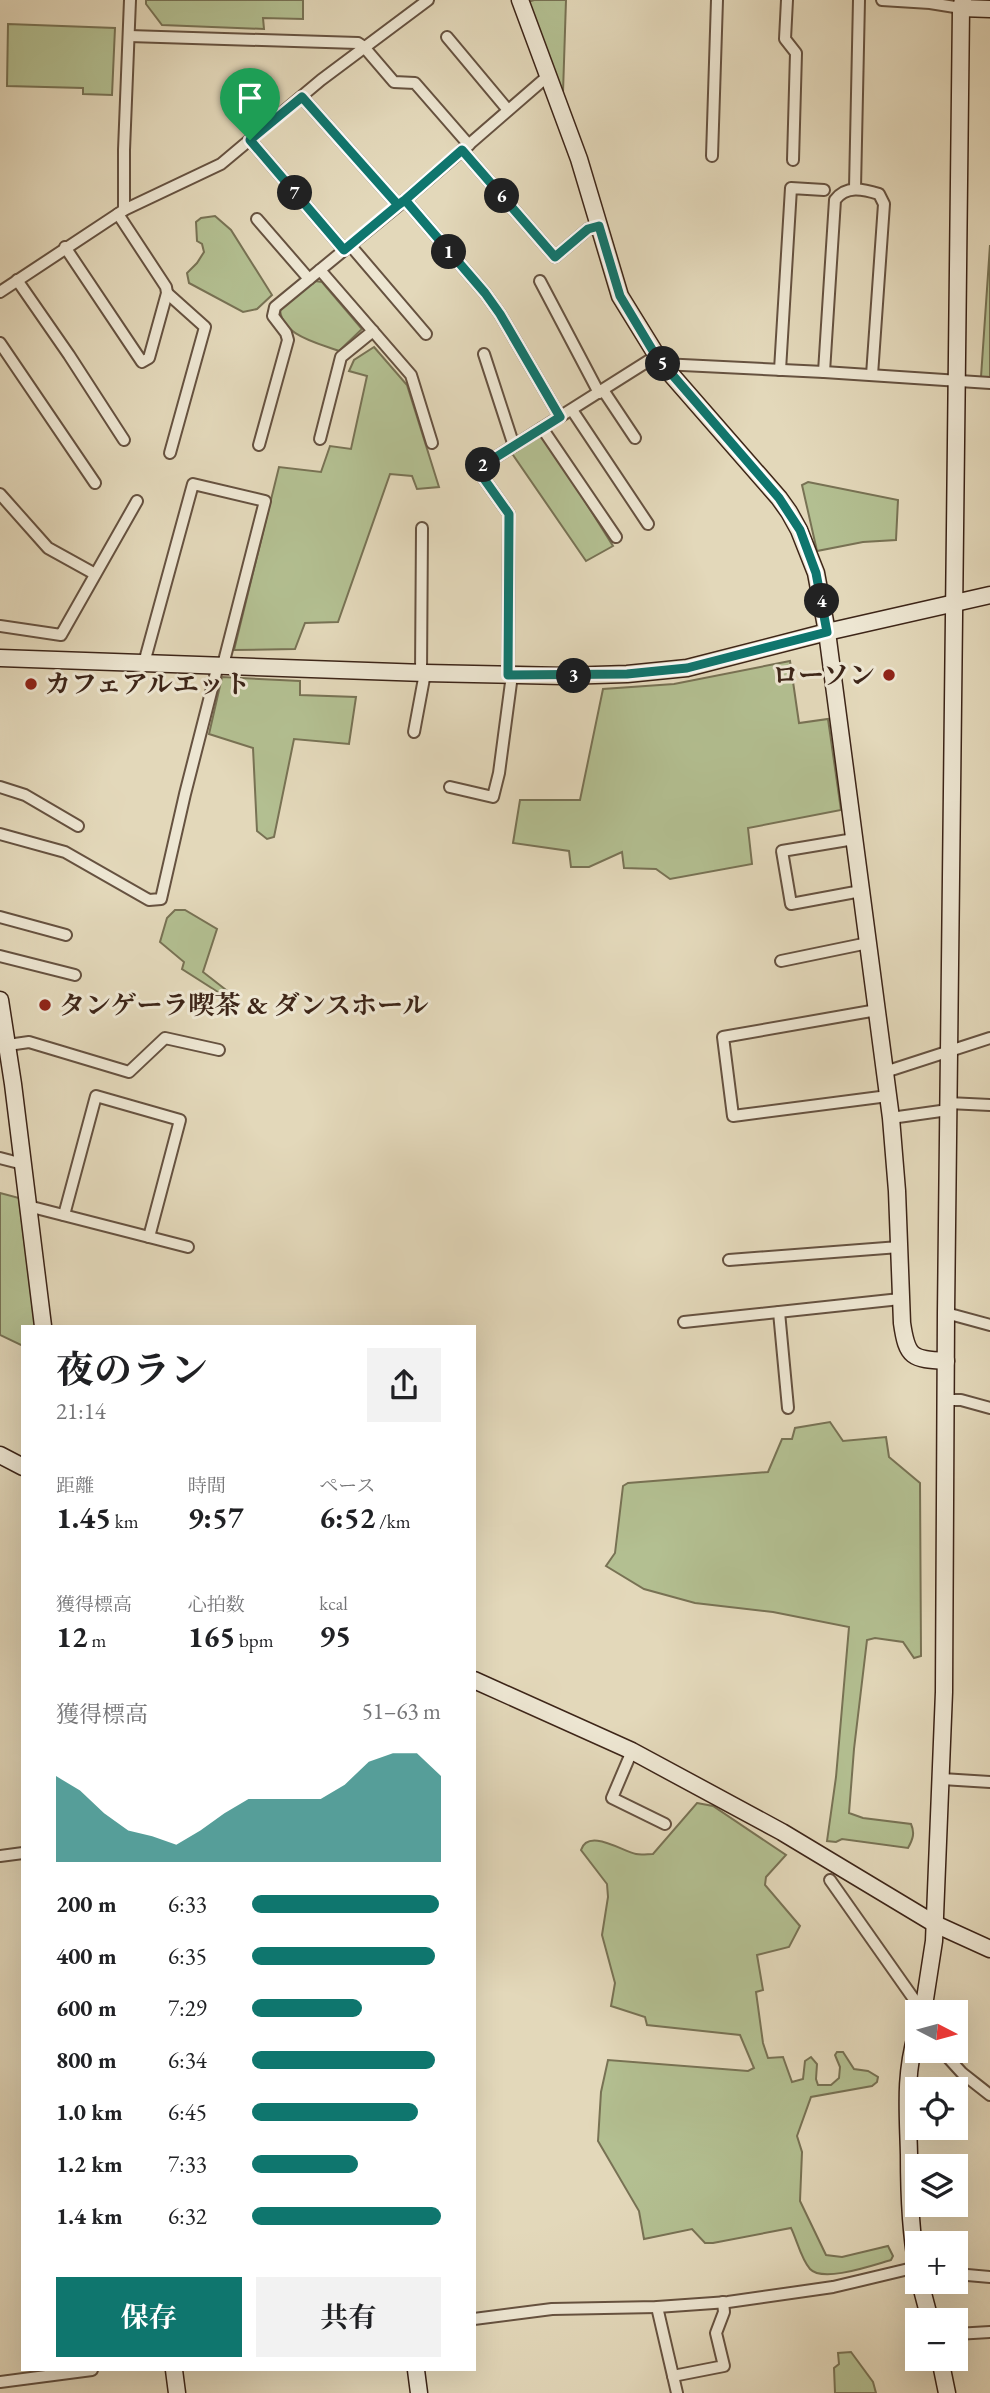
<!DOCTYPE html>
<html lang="ja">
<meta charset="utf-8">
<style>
body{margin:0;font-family:"EB Garamond","Noto Serif JP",serif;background:#f2f2f2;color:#202124;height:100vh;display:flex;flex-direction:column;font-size:26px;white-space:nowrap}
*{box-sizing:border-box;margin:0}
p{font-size:23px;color:#757577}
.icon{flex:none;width:38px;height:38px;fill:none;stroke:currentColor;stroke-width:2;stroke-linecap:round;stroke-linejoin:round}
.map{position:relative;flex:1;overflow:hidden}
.details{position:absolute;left:21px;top:1325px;width:455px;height:1046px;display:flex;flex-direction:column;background:#fff;border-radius:0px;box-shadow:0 7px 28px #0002}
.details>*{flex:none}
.needle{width:46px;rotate:96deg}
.buttons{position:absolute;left:905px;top:2000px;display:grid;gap:14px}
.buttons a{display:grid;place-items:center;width:63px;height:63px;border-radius:0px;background:#fff;box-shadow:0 7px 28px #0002;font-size:35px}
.pin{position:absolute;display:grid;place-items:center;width:60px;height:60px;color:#fff;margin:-72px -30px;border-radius:50% 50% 50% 0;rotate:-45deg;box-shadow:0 0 7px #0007}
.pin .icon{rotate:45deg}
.km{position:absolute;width:35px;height:35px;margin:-18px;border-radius:50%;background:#222;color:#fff;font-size:19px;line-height:35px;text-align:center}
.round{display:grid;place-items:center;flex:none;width:74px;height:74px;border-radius:0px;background:#f2f2f2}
.overview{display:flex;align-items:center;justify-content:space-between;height:119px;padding:0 35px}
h1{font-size:38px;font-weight:700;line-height:52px}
.stats{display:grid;grid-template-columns:repeat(3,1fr);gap:10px;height:119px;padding:7px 35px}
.stats div{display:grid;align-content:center}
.stats b{font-size:30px;font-weight:700}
.stats small{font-size:19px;font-weight:400}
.stats p{font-size:19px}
.chart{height:196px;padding:14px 35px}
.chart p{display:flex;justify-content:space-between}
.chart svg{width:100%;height:126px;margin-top:7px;fill:#0f766e;opacity:.7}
.cta{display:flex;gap:14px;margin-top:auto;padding:14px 35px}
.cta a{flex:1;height:80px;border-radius:0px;background:#0f766e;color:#fff;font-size:28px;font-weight:700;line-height:80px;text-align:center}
.cta a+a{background:#f2f2f2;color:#202124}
ul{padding:0 35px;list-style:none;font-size:23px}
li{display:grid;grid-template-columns:112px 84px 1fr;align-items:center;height:52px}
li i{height:18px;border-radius:9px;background:#0f766e}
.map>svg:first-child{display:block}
.green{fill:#b3bf91;stroke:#787254;stroke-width:2}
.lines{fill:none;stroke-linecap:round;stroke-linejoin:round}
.street-casing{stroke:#665240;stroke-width:14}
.secondary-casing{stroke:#3d2518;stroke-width:19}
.street{stroke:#ede6d2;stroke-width:10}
.secondary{stroke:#ede6d2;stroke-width:16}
.route-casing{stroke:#fff;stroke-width:14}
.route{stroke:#0f766e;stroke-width:9}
.poi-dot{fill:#8f2418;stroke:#ede6d2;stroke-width:2.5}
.labels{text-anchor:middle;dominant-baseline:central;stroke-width:6;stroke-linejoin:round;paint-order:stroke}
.poi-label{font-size:26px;font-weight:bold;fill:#3d2518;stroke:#ede6d2;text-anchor:start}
</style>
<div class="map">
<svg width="990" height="2393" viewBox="0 0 990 2393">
<rect width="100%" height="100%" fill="#e3d8ba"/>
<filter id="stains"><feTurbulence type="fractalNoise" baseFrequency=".00286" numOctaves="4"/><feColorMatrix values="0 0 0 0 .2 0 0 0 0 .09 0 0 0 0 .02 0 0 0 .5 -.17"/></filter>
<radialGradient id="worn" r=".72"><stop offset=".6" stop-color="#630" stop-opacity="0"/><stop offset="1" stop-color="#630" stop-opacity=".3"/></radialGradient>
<g class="green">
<polygon points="146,0 303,0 303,19 263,18 264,29 162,25 146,4"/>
<polygon points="534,0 566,0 563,93 528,2"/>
<polygon points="8,24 115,28 112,95 83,94 83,88 7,86"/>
<polygon points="215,216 231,230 272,295 257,309 243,312 189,283 187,273 197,263 204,252 202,244 197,241 196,222 201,218"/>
<polygon points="990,245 990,378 981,377"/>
<path d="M315,281L322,282L362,329L339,351C318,343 279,335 280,307Z"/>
<polygon points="374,347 407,385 439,487 417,489 412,476 390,474 338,622 305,623 295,649 234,650 279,467 321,472 330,446 351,449 367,376 349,371 354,360"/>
<polygon points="537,436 546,439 613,546 586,561 511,452"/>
<polygon points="808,482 898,500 896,540 863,542 817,551 802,485"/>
<polygon points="790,661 799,723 828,719 841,810 748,828 752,864 670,879 656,869 624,868 622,852 589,867 571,867 569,851 513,843 520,800 580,800 603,689 674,684"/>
<polygon points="222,677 300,681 300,695 356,697 349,744 294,739 274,837 267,839 257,831 253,748 209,734"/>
<polygon points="175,910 185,910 217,929 203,972 235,997 232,1001 182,969 184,962 160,942 167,918"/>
<polygon points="0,1193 19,1198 35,1326 23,1326 23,1346 0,1335"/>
<path d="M830,1422L843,1441L886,1437L889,1457L920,1483L921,1656L914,1658L903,1642L875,1638L867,1640L854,1749L849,1813L863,1818L911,1824C915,1833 913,1839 908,1848L842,1839L836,1842L827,1841L836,1777L849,1627L773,1612L695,1603L644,1589L606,1566L615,1553L623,1486L628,1483L768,1472L782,1439H792L795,1428Z"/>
<path d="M697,1803L713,1806L786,1855L766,1877L765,1885L800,1926L789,1947L757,1955L763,1990L756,1992L763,2043L768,2058L783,2057L792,2082L803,2079L805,2061L811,2057L817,2064L816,2079L818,2085H831L839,2078L840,2067L835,2055L837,2052H843L854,2069L868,2071L878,2077L877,2082L872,2086L811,2097L797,2136L802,2152L800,2201L826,2255L842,2257L888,2246L893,2256L891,2260C873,2265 823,2283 810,2269C801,2259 797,2240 791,2228L713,2243H705L692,2229L644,2239L639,2211L598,2141L601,2092L608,2060L748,2071L754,2068L740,2035L647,2025L645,2017L611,2006L615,1983L602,1935L608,1897L607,1884L581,1850C588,1828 622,1851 636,1854C641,1855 648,1854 653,1854Z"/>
<polygon points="851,2352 873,2382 876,2393 835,2393 834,2368 839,2364 838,2353"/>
</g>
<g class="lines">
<g class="street-casing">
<g id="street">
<polyline points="787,0 785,39 796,53 793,160"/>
<polyline points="882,0 930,3 961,8"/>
<polyline points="129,36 358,43 364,47 394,82 415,83 469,145"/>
<polyline points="447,37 508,110"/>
<polyline points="302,97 398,205"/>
<polyline points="250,140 344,250"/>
<polyline points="462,150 555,257 588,229 599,226"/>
<polyline points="712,156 717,0"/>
<polyline points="855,188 859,0"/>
<polyline points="405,200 485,293 500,314 560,417"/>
<polyline points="124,210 124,150 130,0"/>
<polyline points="257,219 309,279"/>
<polyline points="350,245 426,334"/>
<polyline points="65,247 142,362 149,358 167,293 166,287 118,214"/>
<polyline points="320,270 411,375 432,443"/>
<polyline points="17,280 69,355 124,440"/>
<polyline points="540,281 599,393"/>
<polyline points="0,292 124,210 221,164 321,80 428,0"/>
<polyline points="167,293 205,327 170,453"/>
<polyline points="0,343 95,483"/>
<polyline points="484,354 514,446"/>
<polyline points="662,364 824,372 990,383"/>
<polyline points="780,370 791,188 824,190"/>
<path d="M824,372L835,200C846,185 863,189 879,194L884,204L872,375"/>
<polyline points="603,390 635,438"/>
<polyline points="572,410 648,524"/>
<polyline points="542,428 616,537"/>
<polyline points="320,439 341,357 373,331"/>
<polyline points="259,445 288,340 286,333 273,316 275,307 405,200 549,75"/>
<polyline points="0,494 48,548 95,574"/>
<polyline points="0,626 61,635 137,501"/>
<polyline points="144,663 193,484 265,501 223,665"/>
<polyline points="421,673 422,528"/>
<polyline points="508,675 509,514 477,469 656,356"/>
<polyline points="414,732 425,673"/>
<polyline points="0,787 25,795 78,826"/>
<polyline points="450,787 493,797 499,773 512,675"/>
<polyline points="0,834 65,852 149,900 161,899 185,794 218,665"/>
<polyline points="854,839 782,851 791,904 861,891"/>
<polyline points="0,917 66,935"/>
<polyline points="0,956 75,975"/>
<polyline points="781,961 868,943"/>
<polyline points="877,1010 723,1037 733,1116 888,1096"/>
<polyline points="8,1045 29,1042 129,1072 165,1038 219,1050"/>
<polyline points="885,1072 990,1038"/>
<polyline points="948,1103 990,1105"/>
<polyline points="891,1118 948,1110"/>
<polyline points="0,1158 23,1164"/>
<polyline points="28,1206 188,1247"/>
<polyline points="64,1215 96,1096 180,1120 149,1237"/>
<polyline points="729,1260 899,1247"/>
<polyline points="779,1312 788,1408"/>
<polyline points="946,1313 990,1325"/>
<polyline points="684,1322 900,1299"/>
<polyline points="946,1400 961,1400 990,1408"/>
<polyline points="632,1751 612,1798 665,1824"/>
<polyline points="942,1779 990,1782"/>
<polyline points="0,1856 23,1853"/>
<polyline points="830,1880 923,2012"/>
<polyline points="942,2051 962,2073 990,2095"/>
<polyline points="956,2274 990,2277"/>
<polyline points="657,2307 677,2393"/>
<polyline points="474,2319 552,2309 657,2307 728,2302 833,2287 917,2267"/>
<polyline points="956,2334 990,2332"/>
<polyline points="673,2376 724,2366 716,2333 724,2312 723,2302"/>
<polyline points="0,2382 92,2370"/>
</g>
</g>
<g class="secondary-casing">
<g id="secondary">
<path d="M520,0L579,159L620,296L662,364L779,498L789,512L799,530L816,573L827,632L891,1118L897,1191L902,1323C907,1358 912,1359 946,1361"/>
<polyline points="961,8 990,9"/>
<polyline points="0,658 425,673 563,676 627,674 687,668 827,632 990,595"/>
<polyline points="0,1000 13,1084 43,1326"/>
<polyline points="0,1455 23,1467"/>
<polyline points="474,1680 632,1751 782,1832 935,1924 990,1949"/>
<polyline points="923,2012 934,1941 944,1692 946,1313 961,8 963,0"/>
<path d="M917,2032C904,2076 908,2111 909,2155C909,2193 910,2230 917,2267"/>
<polyline points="920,2282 930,2320"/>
<polyline points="940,2359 947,2393"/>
<polyline points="174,2370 177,2393"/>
<polyline points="416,2370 419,2393"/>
</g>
</g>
<use href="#street" class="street"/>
<use href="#secondary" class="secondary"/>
</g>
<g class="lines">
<g class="route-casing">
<polyline id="route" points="250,140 302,97 398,205 405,200 485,293 500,314 560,417 477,469 509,514 508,675 627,674 687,668 827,632 816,573 800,530 779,498 656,356 620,296 599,226 588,229 555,257 462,150 405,200 398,205 344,250 250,140"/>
</g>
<use href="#route" class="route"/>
</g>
<g class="poi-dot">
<circle cx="889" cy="675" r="7"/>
<circle cx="31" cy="684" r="7"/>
<circle cx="45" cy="1005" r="7"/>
</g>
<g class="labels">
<g class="poi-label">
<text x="875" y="675" text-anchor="end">ローソン</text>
<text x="45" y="684">カフェアルエット</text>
<text x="59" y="1005">タンゲーラ喫茶 &amp; ダンスホール</text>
</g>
</g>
<rect width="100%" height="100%" filter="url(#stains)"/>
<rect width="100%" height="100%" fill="url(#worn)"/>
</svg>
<div class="buttons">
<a><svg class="needle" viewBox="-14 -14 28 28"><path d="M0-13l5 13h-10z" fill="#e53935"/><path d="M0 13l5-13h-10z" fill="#757577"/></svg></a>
<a><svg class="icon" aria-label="locate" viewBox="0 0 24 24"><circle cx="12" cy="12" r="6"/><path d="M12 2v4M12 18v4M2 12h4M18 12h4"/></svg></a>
<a><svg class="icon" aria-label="layers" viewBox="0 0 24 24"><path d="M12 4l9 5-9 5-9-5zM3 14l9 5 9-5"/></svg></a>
<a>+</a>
<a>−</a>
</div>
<div class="pin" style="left:250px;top:140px;background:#1e9e55"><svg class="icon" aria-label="arrive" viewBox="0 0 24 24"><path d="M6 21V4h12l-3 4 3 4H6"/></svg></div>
<b class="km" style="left:449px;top:252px">1</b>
<b class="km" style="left:483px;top:465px">2</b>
<b class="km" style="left:574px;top:676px">3</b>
<b class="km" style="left:822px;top:601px">4</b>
<b class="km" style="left:663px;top:364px">5</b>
<b class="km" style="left:502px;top:196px">6</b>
<b class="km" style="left:295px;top:193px">7</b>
<section class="details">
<div class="overview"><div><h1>夜のラン</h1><p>21:14</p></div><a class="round"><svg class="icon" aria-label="share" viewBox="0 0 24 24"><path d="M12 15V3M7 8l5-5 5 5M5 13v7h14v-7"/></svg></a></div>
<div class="stats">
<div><p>距離</p><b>1.45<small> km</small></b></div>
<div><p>時間</p><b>9:57</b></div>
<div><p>ペース</p><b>6:52<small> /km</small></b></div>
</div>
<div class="stats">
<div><p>獲得標高</p><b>12<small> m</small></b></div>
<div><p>心拍数</p><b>165<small> bpm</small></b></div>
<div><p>kcal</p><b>95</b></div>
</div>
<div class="chart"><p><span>獲得標高</span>51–63 m</p>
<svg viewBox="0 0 160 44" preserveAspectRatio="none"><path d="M0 44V14L10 19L20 27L30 33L40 35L50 38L60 33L70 27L80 22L90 22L100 22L110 22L120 17L130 9L140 6L150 6L160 14V44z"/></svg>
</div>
<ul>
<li><b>200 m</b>6:33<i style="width:99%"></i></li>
<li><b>400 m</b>6:35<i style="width:97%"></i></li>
<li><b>600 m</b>7:29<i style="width:58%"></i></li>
<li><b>800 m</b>6:34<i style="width:97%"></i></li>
<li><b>1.0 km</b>6:45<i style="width:88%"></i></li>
<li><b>1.2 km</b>7:33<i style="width:56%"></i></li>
<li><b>1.4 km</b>6:32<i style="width:100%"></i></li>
</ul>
<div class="cta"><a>保存</a><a>共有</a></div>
</section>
</div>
